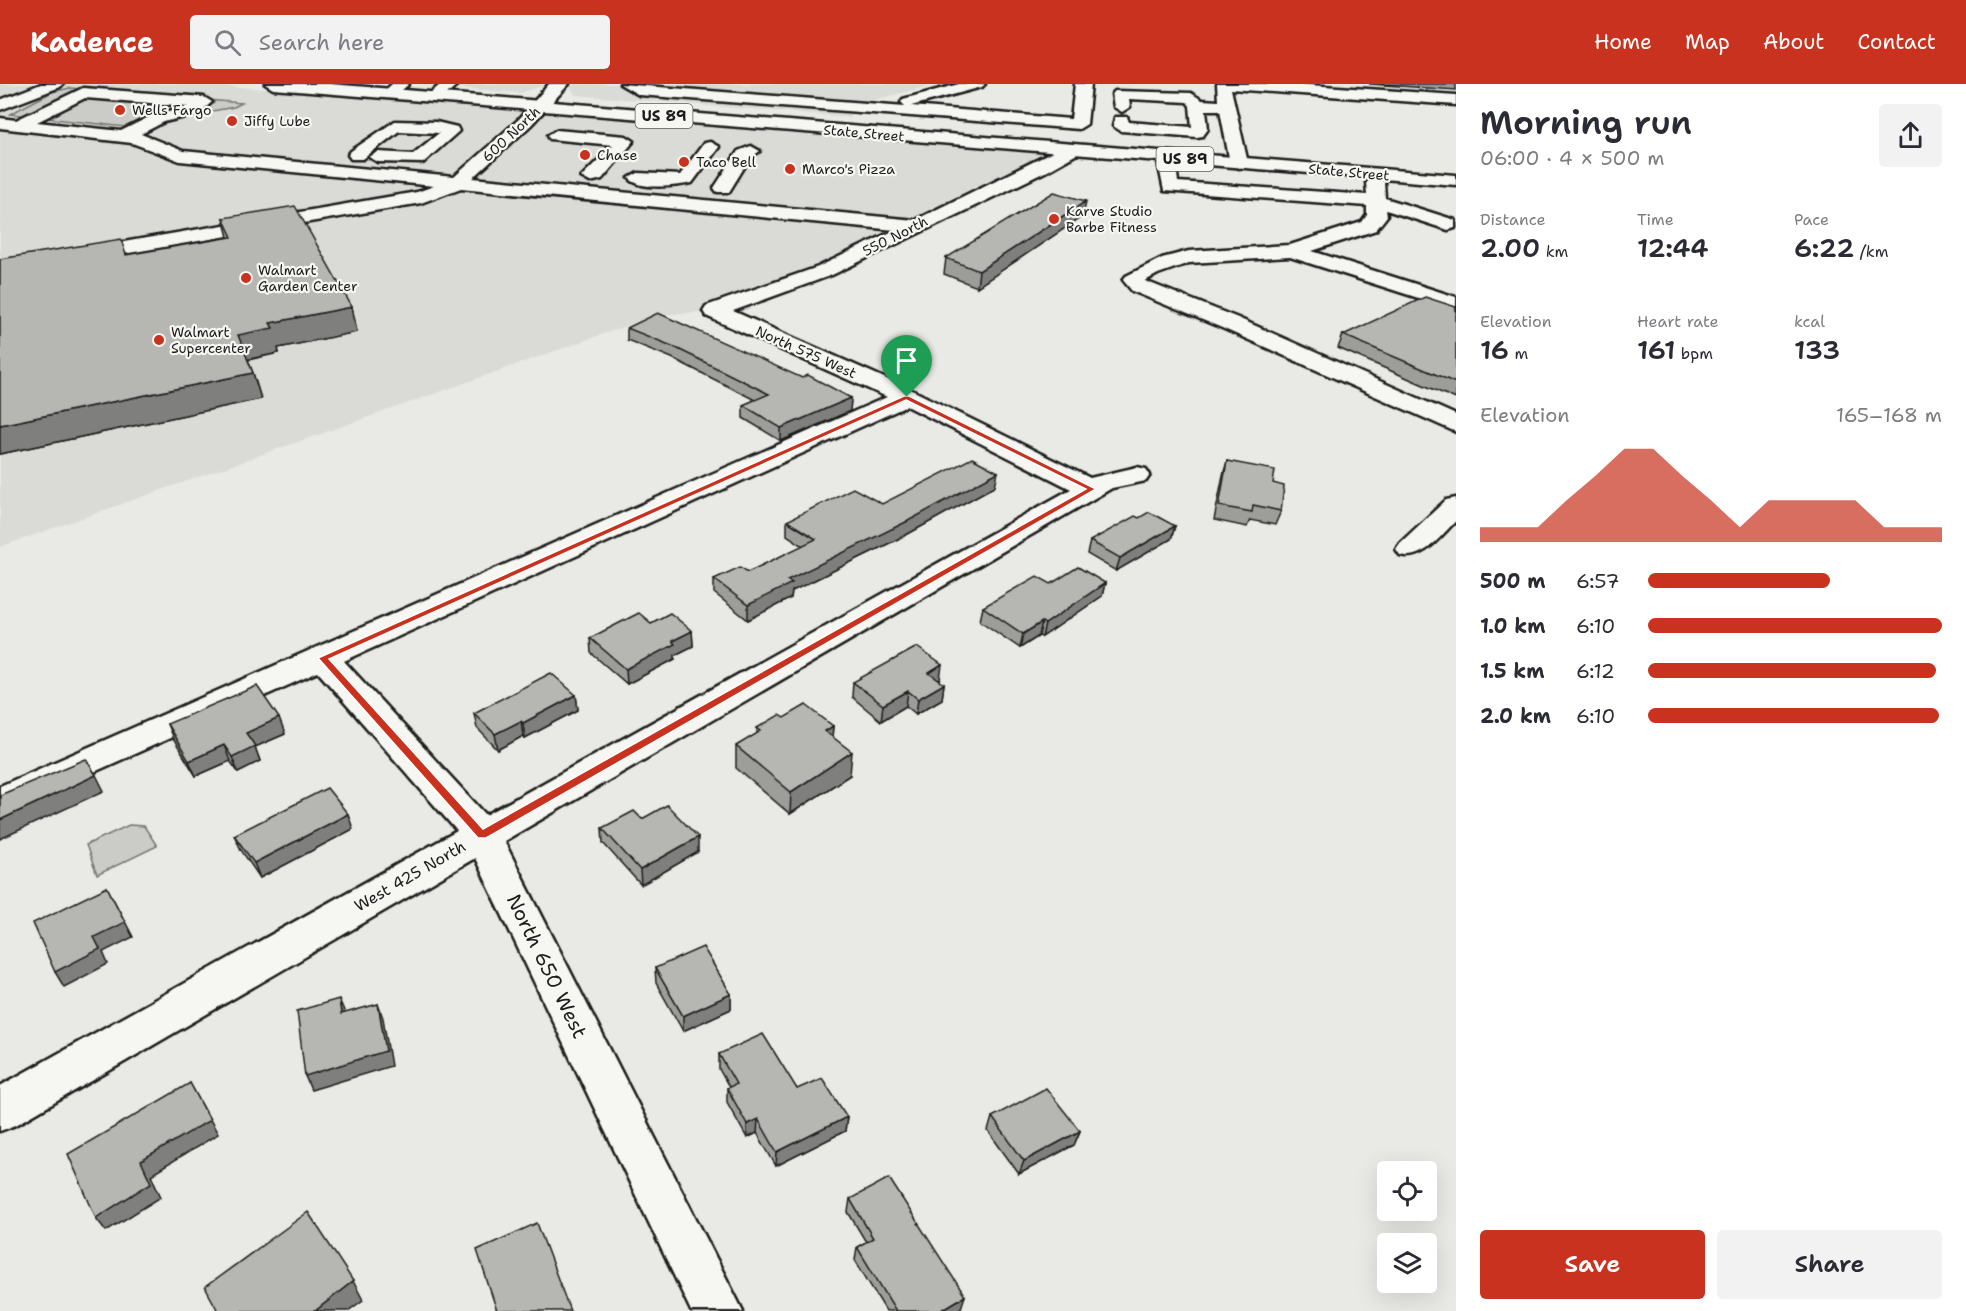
<!DOCTYPE html>
<meta charset="utf-8">
<style>
body{margin:0;font-family:"Shantell Sans",sans-serif;background:#f2f2f3;color:#2b2b33;height:100vh;display:flex;flex-direction:column;font-size:22px;white-space:nowrap}
*{box-sizing:border-box;margin:0}
p{font-size:20px;color:#7c7c81}
.icon{flex:none;width:33px;height:33px;fill:none;stroke:currentColor;stroke-width:2;stroke-linecap:round;stroke-linejoin:round}
.map{position:relative;flex:1;overflow:hidden}
.drawer{display:flex;flex-direction:column;background:#fff;width:510px}
.drawer>*{flex:none}
.controls{position:absolute;left:1377px;top:1077px;display:grid;gap:12px}
.controls a{display:grid;place-items:center;width:60px;height:60px;border-radius:6px;background:#fff;box-shadow:0 6px 24px #0002;font-size:30px}
.pin{position:absolute;display:grid;place-items:center;width:51px;height:51px;color:#fff;margin:-62px -26px;border-radius:50% 50% 50% 0;rotate:-45deg;box-shadow:0 0 6px #0007}
.pin .icon{rotate:45deg}
.round{display:grid;place-items:center;flex:none;width:63px;height:63px;border-radius:6px;background:#f2f2f3}
.summary{display:flex;align-items:center;justify-content:space-between;height:102px;padding:0 24px}
h1{font-size:33px;font-weight:600;line-height:45px}
.metrics{display:grid;grid-template-columns:repeat(3,1fr);gap:9px;height:102px;padding:6px 24px}
.metrics div{display:grid;align-content:center}
.metrics b{font-size:26px;font-weight:600}
.metrics small{font-size:16px;font-weight:400}
.metrics p{font-size:16px}
.chart{height:168px;padding:12px 24px}
.chart p{display:flex;justify-content:space-between}
.chart svg{width:100%;height:108px;margin-top:6px;fill:#c8321e;opacity:.7}
.action{display:flex;gap:12px;margin-top:auto;padding:12px 24px}
.action a{flex:1;height:69px;border-radius:6px;background:#c8321e;color:#fff;font-size:24px;font-weight:600;line-height:69px;text-align:center}
.action a+a{background:#f2f2f3;color:#2b2b33}
ul{padding:0 24px;list-style:none;font-size:20px}
li{display:grid;grid-template-columns:96px 72px 1fr;align-items:center;height:45px}
li i{height:15px;border-radius:8px;background:#c8321e}
header{display:flex;align-items:center;gap:36px;box-sizing:border-box;height:84px;padding:0 30px;background:#c8321e;color:#fff}
header strong{font-size:28px}
nav{display:flex;gap:33px;margin-inline-start:auto;font-size:21px}
.search{width:420px;height:54px;background:#f2f2f3;display:flex;align-items:center;gap:15px;box-sizing:border-box;padding:0 21px;border-radius:6px;color:#7c7c81;font-size:22px}
main{display:flex;flex:1;min-height:0}
.map>svg:first-child{display:block}
.built{fill:#dadad6}
.green{fill:#cbcbc7;stroke:#747472;stroke-width:1.5}
.lines{fill:none;stroke-linecap:round;stroke-linejoin:round}
.minor-casing{stroke:#1c1c1c;stroke-width:5}
.major-casing{stroke:#1c1c1c;stroke-width:5}
.minor{fill:#f6f6f2;fill-rule:evenodd}
.major{fill:#f6f6f2;fill-rule:evenodd}
.wall{fill:#9d9d9a;stroke:#1c1c1c;stroke-width:1.5}
.shaded-wall{fill:#7f7f7d;stroke:#1c1c1c;stroke-width:1.5}
.building{fill:#b6b6b3;stroke:#1c1c1c;stroke-width:1.5}
.route{fill:#c8321e;stroke:#fff;stroke-width:1.5;fill-rule:evenodd}
.poi-dot{fill:#c8321e;stroke:#f6f6f2;stroke-width:2}
.labels{text-anchor:middle;dominant-baseline:central;stroke-width:4.5;stroke-linejoin:round;paint-order:stroke}
.far-poi-label{font-size:14px;fill:#1c1c1c;stroke:#f6f6f2;text-anchor:start}
.far-street-label{font-size:14px;fill:#1c1c1c;stroke:#f6f6f2}
.shield{fill:#f6f6f2;stroke:#5d5d5c;stroke-width:1.5}
.shield-label{font-size:15px;font-weight:bold;fill:#1c1c1c}
.street-label{font-size:16px;fill:#1c1c1c;stroke:#f6f6f2}
.near-street-label{font-size:20px;fill:#1c1c1c;stroke:#f6f6f2}
</style>
<header>
<strong>Kadence</strong>
<div class="search"><svg class="icon" aria-label="search" viewBox="0 0 24 24"><circle cx="10" cy="10" r="6"/><path d="M15 15l6 6"/></svg>Search here</div>
<nav><a>Home</a><a>Map</a><a>About</a><a>Contact</a></nav>
</header>
<main>
<div class="map">
<svg width="1456" height="1227" viewBox="0 0 1456 1227">
<rect width="100%" height="100%" fill="#e9e9e5"/>
<filter id="ink" filterUnits="userSpaceOnUse"><feTurbulence type="fractalNoise" baseFrequency=".0167" numOctaves="2"/><feDisplacementMap in="SourceGraphic" scale="12" xChannelSelector="R" yChannelSelector="G"/><feConvolveMatrix kernelMatrix="1 2 1 2 8 2 1 2 1" color-interpolation-filters="sRGB"/></filter>
<g filter="url(#ink)">
<g class="built">
<polygon points="0,0 179,0 541,21 1071,66 825,187 714,227 657,231 0,463"/>
<polygon points="548,0 520,9 423,1 424,0"/>
<polygon points="576,0 937,0 858,20 849,33 575,11 570,2"/>
</g>
<g class="green">
<polygon points="70,4 242,19 234,23 126,43 10,30 52,8"/>
<polygon points="129,741 144,742 157,762 97,791 86,761"/>
</g>
<g class="lines">
<g class="minor-casing">
<g id="minor">
<polygon points="41,0 63,0 60,3 0,26 0,16"/>
<polygon points="392,0 409,0 395,12 385,12 382,9"/>
<polygon points="441,0 458,0 440,16 428,16 426,13"/>
<path d="M549,0H569L531,41L473,94L915,136L1065,62H1077L1080,66L1077,70L1045,88L832,191L733,227L916,308L1090,394L1137,383L1146,385L1150,391L1146,397L1112,404L504,757L743,1227H691L475,774L16,1041L0,1047V1002L457,747L318,588L0,730V702L887,313L706,232L703,227L706,222L818,183L895,146L461,104L421,119L0,191V179L417,108L434,102L180,77L132,59L0,44V34L16,36L83,4L204,13L212,18L198,30L164,38L141,50L183,67L454,93L519,35ZM85,14L189,22L153,31L121,47L37,38ZM907,322L1071,405L486,731L344,577Z"/>
<polygon points="620,0 905,22 901,18 903,15 959,0 985,0 982,3 911,22 1071,35 1075,0 1091,0 1087,40 1079,45 639,11"/>
<polygon points="1217,0 1294,0 1456,11 1456,21 1231,5 1248,79 1239,84 1230,79 1220,26 1206,26 1208,45 1203,52 1197,53 1121,47 1113,42 1115,33 1127,33 1129,38 1192,43 1190,22 1187,18 1129,15 1130,23 1122,28 1114,23 1112,10 1115,7 1191,9 1202,16 1218,17"/>
<polygon points="395,37 436,38 457,43 459,47 423,79 378,78 369,73 378,68 413,70 439,49 399,47 363,75 351,75 348,71 351,67"/>
<polygon points="556,46 626,52 634,57 602,95 590,98 581,93 613,61 550,55 548,51"/>
<path d="M710,58L719,63L692,99C678,102 639,107 629,94L638,89L680,91L704,59Z"/>
<polygon points="751,62 760,67 750,74 729,108 717,108 714,104 738,67"/>
<polygon points="1166,68 1175,73 1178,98 1367,111 1366,98 1375,93 1384,98 1385,114 1455,136 1455,144 1448,146 1386,126 1387,132 1376,146 1312,167 1456,213 1456,226 1290,173 1189,179 1158,190 1145,197 1238,234 1456,331 1456,348 1222,244 1132,207 1123,196 1126,192 1162,174 1189,167 1290,161 1362,138 1367,131 1367,122 1164,107 1157,73"/>
<path d="M1456,414V437C1440,452 1424,477 1400,471L1396,465L1400,459L1446,416Z"/>
</g>
</g>
<g class="major-casing">
<polygon id="major" points="265,0 330,0 1456,91 1456,101 273,5"/>
</g>
<use href="#minor" class="minor"/>
<use href="#major" class="major"/>
</g>
<g class="wall">
<polygon points="1369,0 1456,0 1456,6"/>
<polygon points="1083,132 977,203 944,190 946,174"/>
<polygon points="223,134 352,223 357,248 278,264 279,269 248,276 253,289 261,315 0,370 0,175 127,171 228,153"/>
<polygon points="1456,223 1456,315 1338,264 1343,251"/>
<polygon points="627,244 802,294 851,314 850,327 781,357 743,334 743,321 755,316 672,274 627,256"/>
<polygon points="1227,377 1273,399 1281,427 1275,441 1250,436 1247,443 1214,436 1223,391"/>
<polygon points="995,402 906,451 792,507 791,514 748,536 714,509 714,495 748,488 803,462 787,451 787,437 882,420"/>
<polygon points="1139,434 1175,442 1171,455 1116,487 1087,470 1090,457"/>
<polygon points="1105,499 1102,512 1042,553 1039,552 1020,564 980,537 983,523 1051,500"/>
<polygon points="651,539 692,547 693,562 675,571 675,575 627,600 591,569 590,554"/>
<polygon points="940,596 939,597 944,600 942,615 916,630 906,622 881,637 852,613 853,598"/>
<polygon points="576,611 578,626 525,654 523,652 498,666 477,644 474,629"/>
<polygon points="784,634 833,642 832,653 850,691 790,730 736,684 736,662 757,650 757,644"/>
<polygon points="167,640 285,650 255,663 260,677 238,688 230,677 196,692 173,655"/>
<polygon points="642,735 698,768 641,801 603,759 602,744"/>
<polygon points="353,745 260,794 241,766 234,751"/>
<polygon points="655,884 731,910 731,925 683,947 656,899"/>
<polygon points="719,970 797,1005 847,1033 845,1047 776,1082 757,1049 747,1054 727,1018 727,1004 729,1003 719,985"/>
<polygon points="992,1033 1080,1047 1074,1061 1019,1090 988,1047"/>
<polygon points="850,1115 961,1224 956,1227 886,1227 855,1176 857,1163 866,1158 848,1128"/>
</g>
<g class="shaded-wall">
<polygon points="1086,117 1083,132 977,203 979,187"/>
<polygon points="352,223 357,248 278,264 279,269 245,276 238,251 270,239"/>
<polygon points="253,289 261,315 0,370 0,341"/>
<polygon points="851,314 850,327 781,357 781,344"/>
<polygon points="998,388 995,402 906,451 792,507 791,514 748,536 748,521 787,496"/>
<polygon points="1175,442 1171,455 1116,487 1120,474"/>
<polygon points="1105,499 1102,512 1042,553 1045,540"/>
<polygon points="1042,538 1039,552 1020,564 1023,550"/>
<polygon points="692,547 693,562 675,571 675,575 627,600 626,585 672,557"/>
<polygon points="942,581 940,596 926,604 929,589"/>
<polygon points="944,600 942,615 916,630 918,615"/>
<polygon points="908,607 906,622 881,637 883,621"/>
<polygon points="576,611 578,626 525,654 523,639"/>
<polygon points="279,634 285,650 255,663 260,677 238,688 232,673 246,649"/>
<polygon points="521,637 523,652 498,666 495,650"/>
<polygon points="833,642 831,664 825,647"/>
<polygon points="224,661 230,677 196,692 189,677"/>
<polygon points="852,668 850,691 790,730 791,708"/>
<polygon points="96,691 104,707 0,755 0,736"/>
<polygon points="348,730 353,745 260,794 254,779"/>
<polygon points="698,753 698,768 641,801 640,786"/>
<polygon points="107,803 133,853 103,868 108,880 64,903 55,888"/>
<polygon points="731,910 731,925 683,947 683,932"/>
<polygon points="339,915 345,929 341,930"/>
<polygon points="378,920 383,934 391,982 311,1006 305,992"/>
<polygon points="190,999 218,1050 151,1091 161,1113 106,1147 96,1134 141,1077"/>
<polygon points="847,1033 845,1047 776,1082 777,1068"/>
<polygon points="758,1035 757,1049 747,1054 747,1040"/>
<polygon points="1080,1047 1074,1061 1019,1090 1024,1077"/>
<polygon points="353,1197 363,1216 348,1227 315,1227"/>
<polygon points="965,1212 961,1224 956,1227 940,1227"/>
</g>
<g class="building">
<polygon points="1054,108 1086,117 979,187 946,174"/>
<polygon points="295,122 352,223 270,239 273,244 238,251 253,289 0,341 0,175 121,155 126,171 232,153 223,134"/>
<polygon points="1425,213 1456,223 1456,299 1343,251"/>
<polygon points="658,229 802,294 808,291 851,314 781,344 743,321 769,310 672,262 627,244"/>
<polygon points="972,374 998,388 908,437 787,496 792,499 748,521 714,495 740,483 748,488 816,455 787,437 853,404 882,420"/>
<polygon points="1227,377 1275,386 1273,399 1284,402 1281,427 1253,421 1252,428 1219,422"/>
<polygon points="1149,428 1175,442 1120,474 1090,457 1135,432 1139,434"/>
<polygon points="1078,483 1105,499 1045,540 1042,538 1023,550 983,523 1037,492 1051,500"/>
<polygon points="639,529 651,539 670,529 692,547 672,557 675,560 626,585 590,554"/>
<polygon points="917,563 942,581 929,589 944,600 918,615 908,607 883,621 853,598"/>
<polygon points="551,589 576,611 523,639 521,637 495,650 474,629"/>
<polygon points="257,602 279,634 246,649 255,662 232,673 224,661 189,677 167,640"/>
<polygon points="806,621 833,642 825,647 852,668 791,708 736,662 761,647 757,644 779,631 784,634"/>
<polygon points="86,675 96,691 0,736 0,711"/>
<polygon points="327,704 348,730 254,779 234,751"/>
<polygon points="667,721 698,753 640,786 602,744 634,727 642,735"/>
<polygon points="107,803 125,838 94,853 100,865 55,888 33,839"/>
<polygon points="703,863 731,910 683,932 655,884"/>
<polygon points="339,915 341,930 378,920 386,967 305,992 297,927"/>
<polygon points="763,950 797,1005 822,994 847,1033 777,1068 758,1035 747,1040 727,1004 736,1000 719,970"/>
<polygon points="190,999 210,1036 141,1077 151,1099 96,1134 68,1070"/>
<polygon points="1046,1004 1080,1047 1024,1077 992,1033"/>
<polygon points="889,1094 965,1212 940,1227 896,1227 857,1163 873,1154 850,1115"/>
<polygon points="308,1128 353,1197 315,1227 218,1227 205,1203"/>
<polygon points="537,1139 570,1227 497,1227 477,1166"/>
</g>
</g>
<path class="route" d="M904,312H909L1096,405L486,754H478L318,574ZM906,316L1086,405L483,745L329,575Z"/>
<g class="poi-dot">
<circle cx="120" cy="26" r="6"/>
<circle cx="232" cy="37" r="6"/>
<circle cx="585" cy="71" r="6"/>
<circle cx="684" cy="78" r="6"/>
<circle cx="790" cy="85" r="6"/>
<circle cx="1054" cy="135" r="6"/>
<circle cx="246" cy="194" r="6"/>
<circle cx="159" cy="256" r="6"/>
</g>
<g class="labels">
<g class="far-poi-label">
<text x="132" y="26">Wells Fargo</text>
<text x="244" y="37">Jiffy Lube</text>
<text x="597" y="71">Chase</text>
<text x="696" y="78">Taco Bell</text>
<text x="802" y="85">Marco's Pizza</text>
<text x="1066" y="127">Karve Studio<tspan x="1066" dy="16">Barbe Fitness</tspan></text>
<text x="258" y="186">Walmart<tspan x="258" dy="16">Garden Center</tspan></text>
<text x="171" y="248">Walmart<tspan x="171" dy="16">Supercenter</tspan></text>
</g>
<g class="far-street-label">
<text transform="translate(864 49) rotate(5)">State Street</text>
<text transform="translate(511 50) rotate(-43)">600 North</text>
<text transform="translate(1349 88) rotate(5)">State Street</text>
<text transform="translate(895 152) rotate(-27)">550 North</text>
<text transform="translate(806 268) rotate(24)">North 575 West</text>
</g>
<g class="shield">
<rect x="635.5" y="20" width="57" height="24" rx="4.5"/>
<rect x="1156.5" y="63" width="57" height="24" rx="4.5"/>
</g>
<g class="shield-label">
<text x="664" y="32">US 89</text>
<text x="1185" y="75">US 89</text>
</g>
<g class="street-label">
<text transform="translate(410 792) rotate(-30)">West 425 North</text>
</g>
<g class="near-street-label">
<text transform="translate(547 882) rotate(64)">North 650 West</text>
</g>
</g>
</svg>
<div class="controls">
<a><svg class="icon" aria-label="locate" viewBox="0 0 24 24"><circle cx="12" cy="12" r="6"/><path d="M12 2v4M12 18v4M2 12h4M18 12h4"/></svg></a>
<a><svg class="icon" aria-label="layers" viewBox="0 0 24 24"><path d="M12 4l9 5-9 5-9-5zM3 14l9 5 9-5"/></svg></a>
</div>
<div class="pin" style="left:907px;top:313px;background:#1e9e55"><svg class="icon" aria-label="arrive" viewBox="0 0 24 24"><path d="M6 21V4h12l-3 4 3 4H6"/></svg></div>
</div>
<section class="drawer">
<div class="summary"><div><h1>Morning run</h1><p>06:00 · 4 × 500 m</p></div><a class="round"><svg class="icon" aria-label="share" viewBox="0 0 24 24"><path d="M12 15V3M7 8l5-5 5 5M5 13v7h14v-7"/></svg></a></div>
<div class="metrics">
<div><p>Distance</p><b>2.00<small> km</small></b></div>
<div><p>Time</p><b>12:44</b></div>
<div><p>Pace</p><b>6:22<small> /km</small></b></div>
</div>
<div class="metrics">
<div><p>Elevation</p><b>16<small> m</small></b></div>
<div><p>Heart rate</p><b>161<small> bpm</small></b></div>
<div><p>kcal</p><b>133</b></div>
</div>
<div class="chart"><p><span>Elevation</span>165–168 m</p>
<svg viewBox="0 0 160 44" preserveAspectRatio="none"><path d="M0 44V38L10 38L20 38L30 27L40 17L50 6L60 6L70 17L80 27L90 38L100 27L110 27L120 27L130 27L140 38L150 38L160 38V44z"/></svg>
</div>
<ul>
<li><b>500 m</b>6:57<i style="width:62%"></i></li>
<li><b>1.0 km</b>6:10<i style="width:100%"></i></li>
<li><b>1.5 km</b>6:12<i style="width:98%"></i></li>
<li><b>2.0 km</b>6:10<i style="width:99%"></i></li>
</ul>
<div class="action"><a>Save</a><a>Share</a></div>
</section>
</main>
